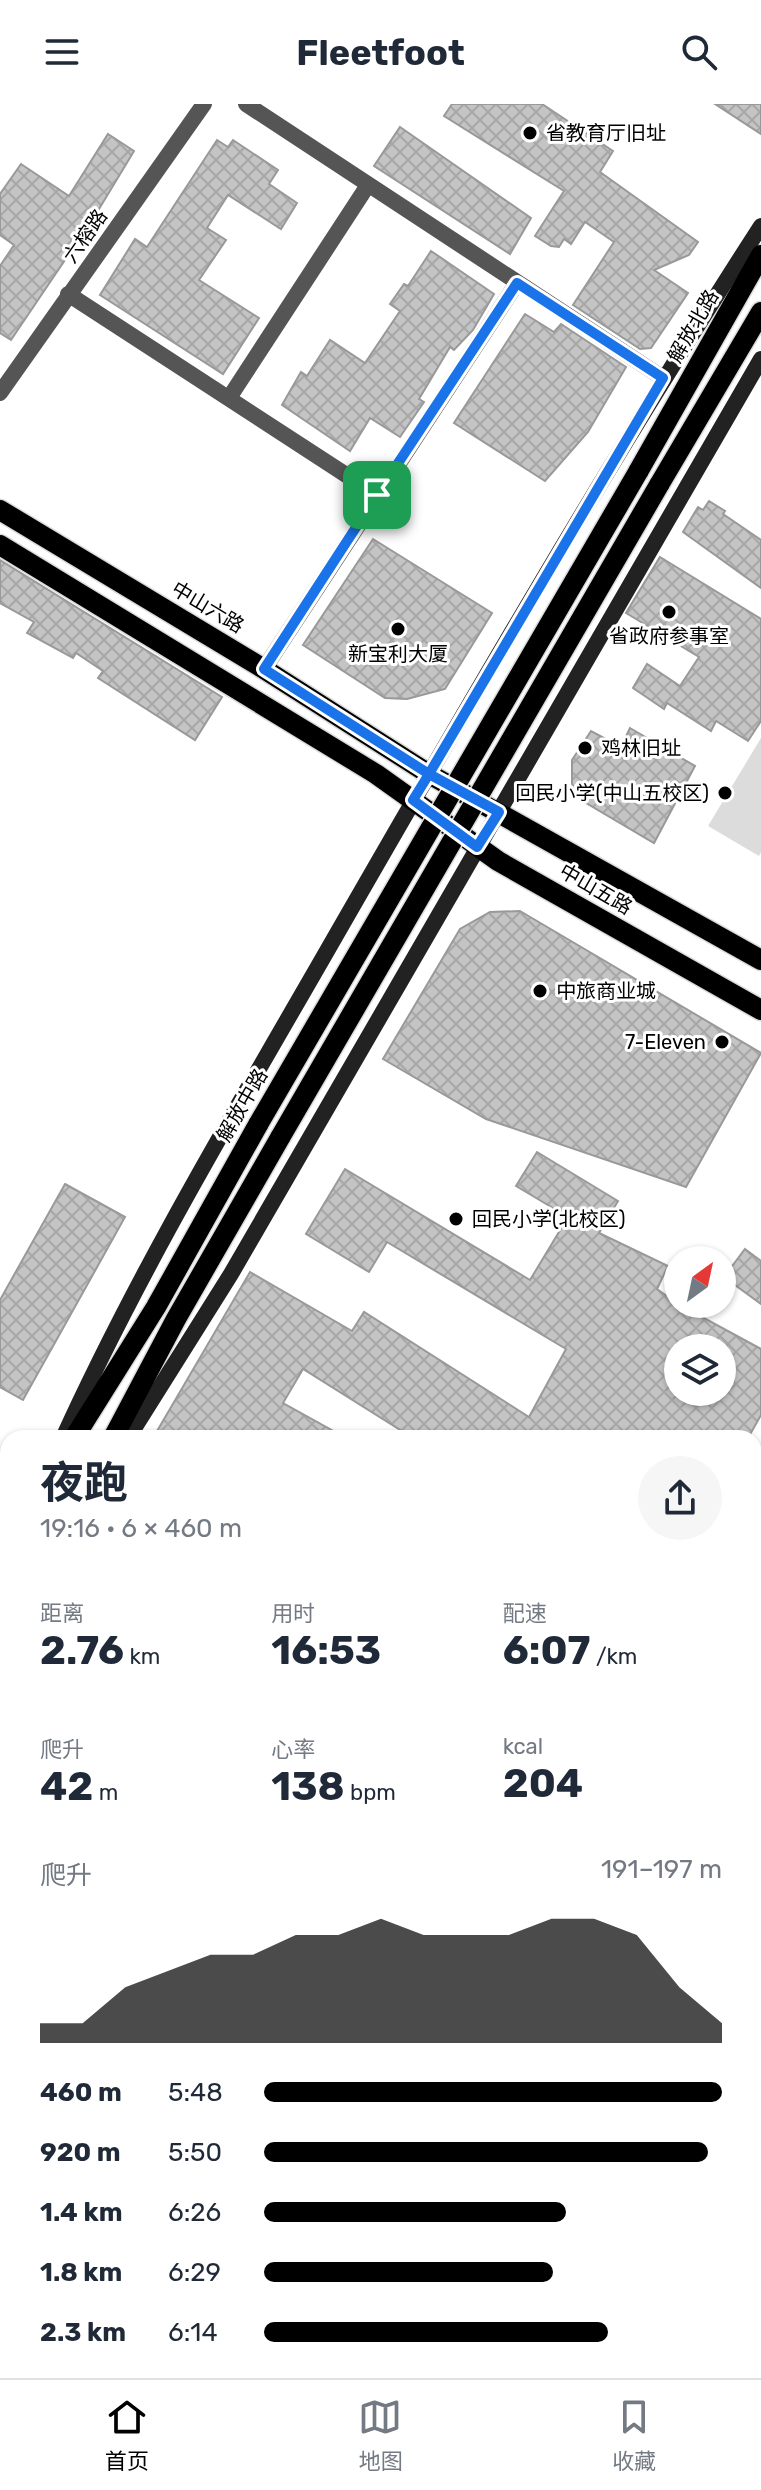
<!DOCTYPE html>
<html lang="zh">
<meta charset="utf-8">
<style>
body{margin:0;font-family:Rubik,"Noto Sans SC",sans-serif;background:#f6f6f7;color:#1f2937;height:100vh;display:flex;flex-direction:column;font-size:30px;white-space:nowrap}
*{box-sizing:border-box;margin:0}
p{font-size:26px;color:#747a83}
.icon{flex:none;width:44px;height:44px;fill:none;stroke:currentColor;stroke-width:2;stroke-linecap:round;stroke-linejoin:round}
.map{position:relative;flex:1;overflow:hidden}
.panel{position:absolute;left:0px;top:1326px;width:762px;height:948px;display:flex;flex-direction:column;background:#fff;border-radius:24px 24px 0 0;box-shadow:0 2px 6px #0004}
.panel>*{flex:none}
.needle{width:52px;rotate:33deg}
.controls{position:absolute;left:664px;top:1142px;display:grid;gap:16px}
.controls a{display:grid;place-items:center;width:72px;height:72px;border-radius:50%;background:#fff;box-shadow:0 2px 6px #0004;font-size:40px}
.pin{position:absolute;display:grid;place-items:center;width:68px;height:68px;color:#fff;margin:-34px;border-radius:16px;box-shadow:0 4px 12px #0006}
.round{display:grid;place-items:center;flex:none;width:84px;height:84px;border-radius:42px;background:#f6f6f7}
.overview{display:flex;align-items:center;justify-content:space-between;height:136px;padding:0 40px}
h1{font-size:44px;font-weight:700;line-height:60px}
.stats{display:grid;grid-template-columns:repeat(3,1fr);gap:12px;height:136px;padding:8px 40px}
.stats div{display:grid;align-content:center}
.stats b{font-size:40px;font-weight:700}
.stats small{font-size:22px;font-weight:400}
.stats p{font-size:22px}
.chart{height:224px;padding:16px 40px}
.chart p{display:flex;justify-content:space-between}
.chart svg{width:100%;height:144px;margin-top:8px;fill:#000;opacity:.7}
ul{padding:0 40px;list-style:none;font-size:26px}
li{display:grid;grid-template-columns:128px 96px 1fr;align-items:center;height:60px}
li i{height:20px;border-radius:10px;background:#000}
header{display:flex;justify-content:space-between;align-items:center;height:104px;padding:0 40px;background:#fff;font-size:36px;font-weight:700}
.tabs{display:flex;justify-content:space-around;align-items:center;height:112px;border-top:2px solid #e0e1e3;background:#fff;font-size:22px;color:#747a83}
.tabs a{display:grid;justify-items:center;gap:4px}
.tabs .on{color:#000}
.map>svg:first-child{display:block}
.pitch{fill:#dcdcdc}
.building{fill:url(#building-cross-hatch);stroke:#999;stroke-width:2;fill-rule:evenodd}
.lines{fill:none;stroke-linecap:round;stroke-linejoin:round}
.primary-casing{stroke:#dbdbdb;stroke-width:23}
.minor{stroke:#555;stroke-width:16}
.tertiary{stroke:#555;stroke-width:16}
.secondary{stroke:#222;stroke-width:16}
.primary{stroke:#000;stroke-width:20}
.primary-bridge-casing{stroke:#dbdbdb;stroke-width:23;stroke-linecap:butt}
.primary-bridge{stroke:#000;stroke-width:20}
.route-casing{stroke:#fff;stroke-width:16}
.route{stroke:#1a73e8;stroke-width:10}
.poi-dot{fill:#000;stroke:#fff;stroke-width:3}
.labels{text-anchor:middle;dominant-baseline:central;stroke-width:6;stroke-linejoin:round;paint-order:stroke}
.poi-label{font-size:20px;fill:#000;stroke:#fff;text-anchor:start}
.street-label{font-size:20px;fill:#000;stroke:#fff}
</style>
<header><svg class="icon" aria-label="menu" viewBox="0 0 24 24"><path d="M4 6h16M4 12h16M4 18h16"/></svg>Fleetfoot<svg class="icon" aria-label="search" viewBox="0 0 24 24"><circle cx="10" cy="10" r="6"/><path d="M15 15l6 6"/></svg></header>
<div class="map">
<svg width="761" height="2274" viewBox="0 0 761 2274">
<defs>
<pattern id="building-cross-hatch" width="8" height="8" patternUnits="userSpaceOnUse" patternTransform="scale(2)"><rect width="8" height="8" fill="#c4c4c4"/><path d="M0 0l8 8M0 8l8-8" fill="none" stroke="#a7a7a7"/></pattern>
</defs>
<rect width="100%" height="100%" fill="#fff"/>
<polygon class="pitch" points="761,634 761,748 759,752 708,722"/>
<g class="building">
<polygon points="452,0 542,0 613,47 600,68 698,138 689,151 654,166 688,189 651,244 640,245 573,201 614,138 585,118 571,140 564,135 559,143 551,142 535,132 564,87 444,12"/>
<polygon points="715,0 761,0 761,30"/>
<polygon points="400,23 531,114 510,150 374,62"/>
<polygon points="108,30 134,47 96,110 11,236 0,229 0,162 14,141 0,131 0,90 21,60 69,92"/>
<polygon points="217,36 228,43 233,36 278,66 269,80 297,99 281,125 228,91 207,124 226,136 199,176 259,214 223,270 100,191 135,135 147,143"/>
<polygon points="431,147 494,190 473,226 454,246 450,243 419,295 424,298 400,333 370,314 350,347 282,301 301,268 307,272 330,236 365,259 400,207 390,200 404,180 408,182"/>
<polygon points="525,210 554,228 561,220 626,263 588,328 545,377 454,319"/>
<polygon points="709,397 725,407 723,410 761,436 761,484 683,428 698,403 703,406"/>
<polygon points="373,435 492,509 445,585 407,595 385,594 303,541"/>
<polygon points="660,453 761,515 761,617 748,637 716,617 711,627 667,599 664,605 633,584 647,560 680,582 699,553 626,509"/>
<polygon points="0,456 222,593 195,636 98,574 103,567 76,549 73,554 27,529 34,518 0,499"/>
<polygon points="630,624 695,662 654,739 581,696 572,680 572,656 591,627 621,643"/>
<polygon points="520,807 761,949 686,1083 486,1015 383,955 460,825 490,808"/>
<path d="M537,1048L618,1097L599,1129L668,1162L657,1185L678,1200L761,1245V1311L748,1334H413L303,1265L283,1299L346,1334H153L250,1168L352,1227L364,1208L529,1313L566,1245L387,1138L369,1168L306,1130L345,1065L530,1176L568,1113L516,1082ZM678,1244H722V1288H678Z"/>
<polygon points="65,1080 125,1113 23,1296 0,1283 0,1196"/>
<polygon points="745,1145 761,1157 761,1200 724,1173"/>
</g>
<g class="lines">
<g class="primary-casing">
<g id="primary">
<polyline points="638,368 761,151"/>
<polyline points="659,381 761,208"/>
<polyline points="0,406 264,565 429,670 761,856"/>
<polyline points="0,441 376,670 498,757 761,906"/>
<polyline points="74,1334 156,1203 259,1019"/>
<polyline points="113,1334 176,1215 281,1032"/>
<polyline points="0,1453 8,1439"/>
<polyline points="0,1547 8,1533"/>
</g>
</g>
<g class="minor">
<polyline points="246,0 663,274"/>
<polyline points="68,190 377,391"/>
<polyline points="229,294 368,81"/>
<polyline points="264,565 517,179"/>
<polyline points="754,1545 761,1547"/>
<polyline points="754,1932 761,1936"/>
</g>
<polyline class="tertiary" points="0,289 204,0"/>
<g class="secondary">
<path d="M63,1334C141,1163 238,1002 331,840C470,598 610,356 761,122"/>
<polyline points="128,1334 231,1170 761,255"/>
<polyline points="754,1424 761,1414"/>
<polyline points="204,2274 212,2266"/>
</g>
<use href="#primary" class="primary"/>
<g class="primary-bridge-casing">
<g id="primary-bridge">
<polyline points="259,1019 638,368"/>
<polyline points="281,1032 659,381"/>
</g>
</g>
<use href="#primary-bridge" class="primary-bridge"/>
</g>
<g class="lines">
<g class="route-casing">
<polyline id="route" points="377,391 264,565 429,670 413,696 477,743 499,708 429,670 663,274 517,179 377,391"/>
</g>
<use href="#route" class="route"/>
</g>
<g class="poi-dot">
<circle cx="530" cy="29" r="8"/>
<circle cx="669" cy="508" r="8"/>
<circle cx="398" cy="525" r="8"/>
<circle cx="585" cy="644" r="8"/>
<circle cx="725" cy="689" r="8"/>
<circle cx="540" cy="887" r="8"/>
<circle cx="722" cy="938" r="8"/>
<circle cx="456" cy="1115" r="8"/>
</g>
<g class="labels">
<g class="poi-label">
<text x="546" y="29">省教育厅旧址</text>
<text x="669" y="532" text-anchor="middle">省政府参事室</text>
<text x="398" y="550" text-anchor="middle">新宝利大厦</text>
<text x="601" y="644">鸡林旧址</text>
<text x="709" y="689" text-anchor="end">回民小学(中山五校区)</text>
<text x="556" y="887">中旅商业城</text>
<text x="706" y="938" text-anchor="end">7-Eleven</text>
<text x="472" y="1115">回民小学(北校区)</text>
</g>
<g class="street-label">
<text transform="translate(85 132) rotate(-55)">六榕路</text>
<text transform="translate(693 222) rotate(-60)">解放北路</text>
<text transform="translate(208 503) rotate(31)">中山六路</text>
<text transform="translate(596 785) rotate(30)">中山五路</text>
<text transform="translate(242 1001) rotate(-60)">解放中路</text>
</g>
</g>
</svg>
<div class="controls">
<a><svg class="needle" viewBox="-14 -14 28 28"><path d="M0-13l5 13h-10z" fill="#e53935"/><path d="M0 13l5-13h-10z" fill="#747a83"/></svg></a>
<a><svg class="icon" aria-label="layers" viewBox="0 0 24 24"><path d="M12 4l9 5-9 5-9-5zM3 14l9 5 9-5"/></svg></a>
</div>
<div class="pin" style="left:377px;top:391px;background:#1e9e55"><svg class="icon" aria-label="arrive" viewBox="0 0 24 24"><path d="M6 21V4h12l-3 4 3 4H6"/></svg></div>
<section class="panel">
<div class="overview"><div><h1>夜跑</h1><p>19:16 · 6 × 460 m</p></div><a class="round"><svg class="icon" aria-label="share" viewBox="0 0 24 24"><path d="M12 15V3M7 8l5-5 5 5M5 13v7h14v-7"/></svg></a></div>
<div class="stats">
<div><p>距离</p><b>2.76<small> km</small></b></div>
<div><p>用时</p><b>16:53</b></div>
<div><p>配速</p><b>6:07<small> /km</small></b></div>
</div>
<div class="stats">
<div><p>爬升</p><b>42<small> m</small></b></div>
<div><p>心率</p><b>138<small> bpm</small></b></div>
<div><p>kcal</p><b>204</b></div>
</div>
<div class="chart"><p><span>爬升</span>191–197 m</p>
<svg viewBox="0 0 160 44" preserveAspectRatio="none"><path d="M0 44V38L10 38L20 27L30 22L40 17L50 17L60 11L70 11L80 6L90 11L100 11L110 11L120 6L130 6L140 11L150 27L160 38V44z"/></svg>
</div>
<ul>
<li><b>460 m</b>5:48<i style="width:100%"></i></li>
<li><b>920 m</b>5:50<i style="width:97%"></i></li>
<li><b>1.4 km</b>6:26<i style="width:66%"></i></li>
<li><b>1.8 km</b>6:29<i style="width:63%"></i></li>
<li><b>2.3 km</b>6:14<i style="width:75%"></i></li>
</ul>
</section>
</div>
<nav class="tabs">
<a class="on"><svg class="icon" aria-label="home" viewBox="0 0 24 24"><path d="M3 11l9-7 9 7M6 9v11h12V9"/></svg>首页</a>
<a><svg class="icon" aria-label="map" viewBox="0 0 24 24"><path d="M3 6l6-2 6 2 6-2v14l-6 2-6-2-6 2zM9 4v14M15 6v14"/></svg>地图</a>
<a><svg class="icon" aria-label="saved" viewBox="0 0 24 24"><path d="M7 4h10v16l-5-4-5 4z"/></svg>收藏</a>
</nav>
